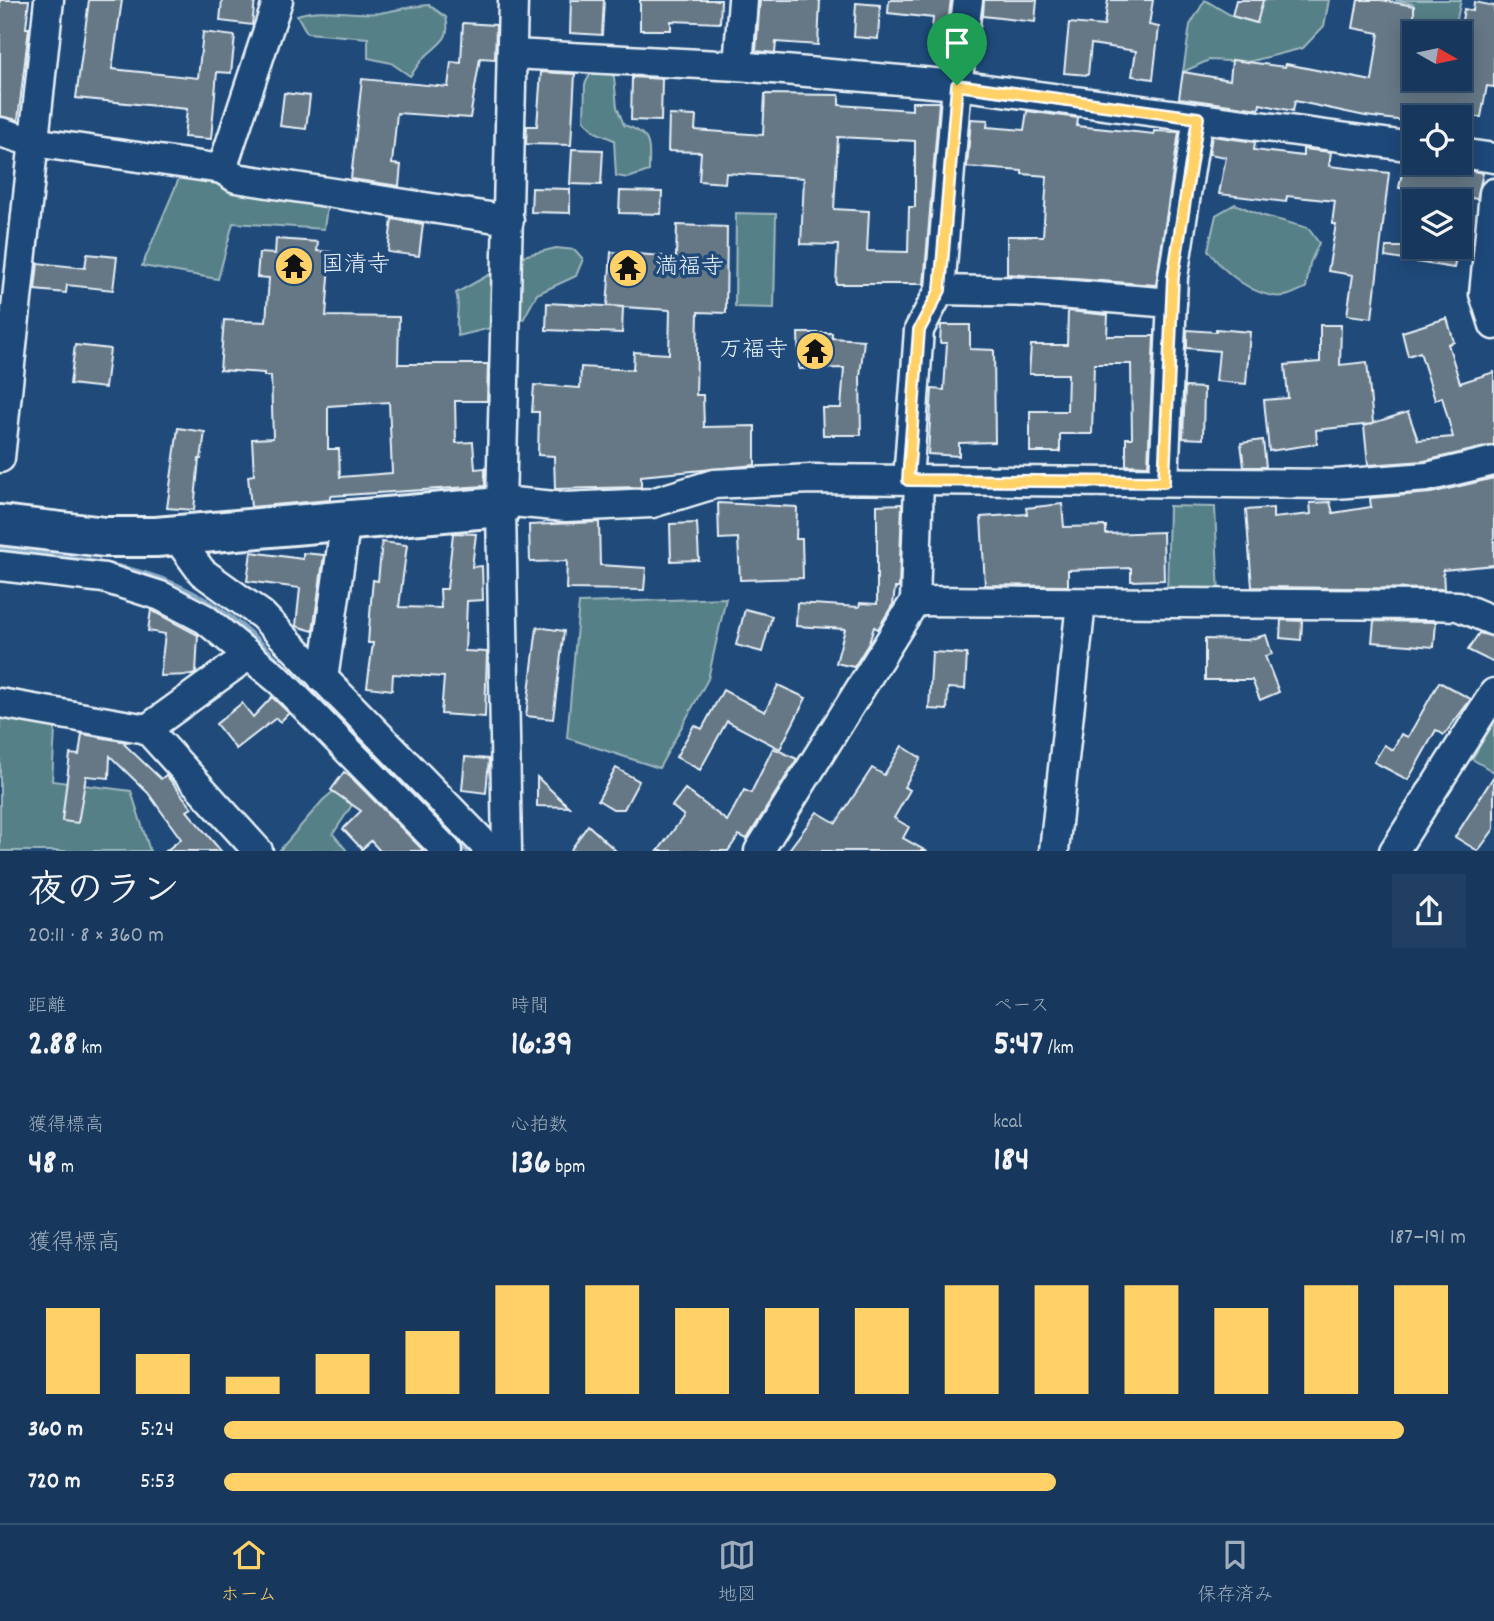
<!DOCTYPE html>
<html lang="ja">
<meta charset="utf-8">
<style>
body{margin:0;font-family:Dekko,"Klee One",sans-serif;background:#203f62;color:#f1f3f6;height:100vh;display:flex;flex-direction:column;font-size:26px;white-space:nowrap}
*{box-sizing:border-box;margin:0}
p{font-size:23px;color:#9eacbb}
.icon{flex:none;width:38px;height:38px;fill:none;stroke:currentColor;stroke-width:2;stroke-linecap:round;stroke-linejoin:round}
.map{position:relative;height:851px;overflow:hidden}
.sheet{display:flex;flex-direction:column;background:#17385c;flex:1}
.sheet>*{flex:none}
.needle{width:46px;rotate:99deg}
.tools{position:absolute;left:1402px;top:21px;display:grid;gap:14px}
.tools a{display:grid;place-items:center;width:70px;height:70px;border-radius:0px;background:#17385c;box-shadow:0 4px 18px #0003,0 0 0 2px #365272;font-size:35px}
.pin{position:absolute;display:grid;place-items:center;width:60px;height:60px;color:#fff;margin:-72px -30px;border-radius:50% 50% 50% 0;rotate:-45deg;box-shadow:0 0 7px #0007}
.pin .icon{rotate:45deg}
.round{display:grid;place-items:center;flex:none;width:74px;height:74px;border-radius:0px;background:#203f62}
.head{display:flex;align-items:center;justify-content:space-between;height:119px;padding:0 28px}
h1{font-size:38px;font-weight:700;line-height:52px}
.figures{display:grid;grid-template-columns:repeat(3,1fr);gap:10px;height:119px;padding:7px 28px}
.figures div{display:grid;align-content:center}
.figures b{font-size:35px;font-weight:700}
.figures small{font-size:19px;font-weight:400}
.figures p{font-size:19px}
.chart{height:196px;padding:14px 28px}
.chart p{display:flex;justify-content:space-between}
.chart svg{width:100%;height:126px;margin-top:7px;stroke:#ffd166;stroke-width:6}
ul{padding:0 28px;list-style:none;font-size:23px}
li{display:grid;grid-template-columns:112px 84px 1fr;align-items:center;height:52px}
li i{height:18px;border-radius:9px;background:#ffd166}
.tab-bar{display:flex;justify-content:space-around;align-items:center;height:98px;border-top:2px solid #365272;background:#17385c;font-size:19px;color:#9eacbb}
.tab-bar a{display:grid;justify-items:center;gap:4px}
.tab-bar .selected{color:#ffd166}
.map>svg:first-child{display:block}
.green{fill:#568087;stroke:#9fb8c0;stroke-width:2}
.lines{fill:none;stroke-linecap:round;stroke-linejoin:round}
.stream{stroke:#87a8c5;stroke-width:7}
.building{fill:#667886;stroke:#e8f1f8;stroke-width:2;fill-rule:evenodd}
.street-casing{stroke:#e8f1f8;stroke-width:33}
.secondary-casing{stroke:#e8f1f8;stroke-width:44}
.street{stroke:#1f4a7a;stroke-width:28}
.secondary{stroke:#1f4a7a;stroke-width:38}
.route-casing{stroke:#fff;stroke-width:14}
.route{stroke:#ffd166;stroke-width:9}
.labels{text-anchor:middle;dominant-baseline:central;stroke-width:7;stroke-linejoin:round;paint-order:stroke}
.poi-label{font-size:23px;fill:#e8f1f8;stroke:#1f4a7a;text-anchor:start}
</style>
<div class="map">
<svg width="1494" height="851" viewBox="0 0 1494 851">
<rect width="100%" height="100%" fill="#1f4a7a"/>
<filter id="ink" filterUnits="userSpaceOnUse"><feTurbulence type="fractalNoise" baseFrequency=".0143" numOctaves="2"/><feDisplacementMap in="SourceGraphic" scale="14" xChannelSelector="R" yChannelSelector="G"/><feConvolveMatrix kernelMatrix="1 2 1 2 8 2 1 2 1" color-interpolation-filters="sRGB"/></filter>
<g filter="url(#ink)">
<g class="green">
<polygon points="1205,0 1232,16 1256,23 1263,0 1329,0 1324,26 1303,48 1248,62 1209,60 1183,72 1190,25"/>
<polygon points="1395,0 1461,0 1454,33 1432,33 1408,28 1413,4"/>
<path d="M429,5L446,17C451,38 442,41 428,54C421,59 416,69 410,76L391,63L368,58V38L307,33L297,15C324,6 351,16 380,13C396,10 412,6 429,5Z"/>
<path d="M598,59L614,77L617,107L624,125C653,134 649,144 649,171L628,178L616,176L614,140L595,132L584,120L585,84Z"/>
<polygon points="180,176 329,193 324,229 233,223 218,279 142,266"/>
<path d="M1235,204L1261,215L1308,228L1319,243L1310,263L1306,288C1299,290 1292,295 1285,296C1257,300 1223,272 1208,250L1216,215Z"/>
<polygon points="736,213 776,214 774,308 735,307"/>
<path d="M556,248L575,250L583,259L576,276L537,294L523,320L458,336C454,321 461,307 456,293L523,256Z"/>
<polygon points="1169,506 1215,507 1219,595 1167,596"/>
<polygon points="726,598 708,679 659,768 567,738 579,603"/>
<polygon points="0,703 56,713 52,781 131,791 150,851 0,851"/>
<polygon points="1494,722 1494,772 1472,759"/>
<polygon points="356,772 354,802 333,834 347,851 279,851 323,800"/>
</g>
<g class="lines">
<g class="stream">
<path d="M0,550C125,566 191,568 282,666"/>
<polyline points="412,796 469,851"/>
</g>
</g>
<g class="building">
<polygon points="0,0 29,0 26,28 29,28 18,120 0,116"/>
<polygon points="89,0 122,0 112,69 198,78 203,32 235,36 231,73 217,72 211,139 184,137 187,109 76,98"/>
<polygon points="222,0 255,0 252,25 220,21"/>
<polygon points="571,0 604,0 602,35 570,33"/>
<polygon points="640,0 721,0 720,23 671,21 671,30 640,30"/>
<polygon points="760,0 820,0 818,45 776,42 775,53 756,51"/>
<polygon points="889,0 951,0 944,53 930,52 933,18 888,13"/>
<polygon points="984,0 1037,0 1035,22 983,16"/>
<polygon points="1108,0 1153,0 1149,25 1159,27 1153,79 1132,76 1136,51 1091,44 1088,75 1064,73 1069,23 1104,26"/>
<polygon points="1236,0 1263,0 1257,23 1232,16"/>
<polygon points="1358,0 1381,0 1414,6 1414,79 1460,79 1460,32 1464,9 1473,11 1474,2 1494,6 1494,87 1487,86 1481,117 1414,117 1414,122 1365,116 1295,101 1293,111 1260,104 1259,109 1179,98 1183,72 1230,80 1232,60 1285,67 1286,64 1372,81 1379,33 1353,28"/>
<polygon points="856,3 880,5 878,39 854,37"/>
<polygon points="463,23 496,25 495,59 480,58 470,118 397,113 392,164 401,165 399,186 351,179 362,79 448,87 451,62 461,63"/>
<polygon points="541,72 575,74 571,145 526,144 527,126 537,126"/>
<polygon points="632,77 662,79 661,121 631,120"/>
<polygon points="284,93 310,96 306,129 280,126"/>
<path d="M765,94L839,95V105L912,110V102H939L924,284H836L838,245L801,244L804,178L726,173L725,183L699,181L701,152L668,151L669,115L696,116L695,130L763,135ZM838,137L915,141V207H909L908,252L867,251L869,211L834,209Z"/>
<polygon points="1027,111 1078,118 1077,126 1154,134 1154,131 1179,132 1156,285 1007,274 1007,236 1043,236 1047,176 1022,174 1022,171 967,167 971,119 988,120 987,127 1024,130"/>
<polygon points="1212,136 1255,142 1254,150 1303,156 1303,149 1331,152 1329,166 1389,173 1372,318 1347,315 1353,275 1328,271 1336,224 1332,224 1335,201 1287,196 1286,202 1219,194 1226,157 1209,154"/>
<polygon points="572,149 603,150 601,185 570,184"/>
<polygon points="1404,162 1447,166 1483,173 1477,199 1399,188"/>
<polygon points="532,188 570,189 570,213 531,212"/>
<polygon points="620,191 662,192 661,214 619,213"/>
<polygon points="392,219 423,224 419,256 388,252"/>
<polygon points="677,225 727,227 726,313 698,312 696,395 703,395 704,427 755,426 755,465 641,476 641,487 555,489 554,456 538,455 539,412 532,412 534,385 580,388 581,367 633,370 634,352 669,354 670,310 607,306 611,252 676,257"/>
<path d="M276,239L318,242L317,251L331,252L326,316L399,317L398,364H488L487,401H455L456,443L473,442L475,469L485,468V486L330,496V500L251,507L248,476L254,475L252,439L273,438L271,376H264V373L220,370L224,320L266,322L269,278L257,277L259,253L275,254ZM389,402L392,473L340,477L339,449H328V406Z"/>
<polygon points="1386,247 1458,247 1454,268 1385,257"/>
<polygon points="87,254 117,257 113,290 67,285 66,293 35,290 38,263 85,268"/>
<polygon points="547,303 623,307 622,333 546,330"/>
<polygon points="1068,311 1108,315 1107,336 1154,336 1148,466 1126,465 1126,438 1132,438 1131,364 1094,364 1092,434 1060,434 1060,452 1030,452 1030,411 1067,411 1068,374 1029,374 1031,345 1067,345"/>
<polygon points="1447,318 1454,342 1448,344 1460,383 1494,372 1494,445 1424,461 1368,465 1364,426 1372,424 1316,430 1317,444 1269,451 1264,400 1288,398 1285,365 1320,362 1320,325 1341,325 1340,365 1367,362 1373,423 1408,412 1418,440 1453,437 1442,397 1435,400 1420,352 1408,356 1402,332"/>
<polygon points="941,325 970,325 970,349 994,350 995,442 959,443 959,456 928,454 932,389 944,390 947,343 940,343"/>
<polygon points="1216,329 1250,332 1246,384 1216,381 1219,351 1187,348 1187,330 1216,332"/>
<polygon points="798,333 832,333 832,338 864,340 860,377 861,435 823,435 822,408 841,408 844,368 799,369"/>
<polygon points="75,345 110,349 105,388 70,384"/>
<polygon points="1185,387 1204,388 1203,439 1183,438"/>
<polygon points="178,428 205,432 201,459 199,459 194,510 167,508"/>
<polygon points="1263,440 1266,467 1244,467 1241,443"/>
<polygon points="1494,478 1494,565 1443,570 1444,589 1252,587 1246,510 1273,508 1273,518 1311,514 1310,503 1330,502 1333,513 1371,507 1370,498 1431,493"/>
<polygon points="718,503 797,507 796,539 802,539 803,578 740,580 738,538 719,539"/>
<polygon points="902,504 899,588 895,588 893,604 878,629 874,627 869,643 854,667 836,663 845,629 796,626 797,603 859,607 860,603 877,604 877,505"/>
<polygon points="1062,504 1064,527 1106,526 1106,534 1163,532 1164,580 1131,581 1131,568 1068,570 1068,586 985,585 981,517 1027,514 1026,508"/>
<polygon points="599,522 600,565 646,568 644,590 566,589 567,561 530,562 529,525"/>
<polygon points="697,523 699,560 671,561 670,524"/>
<polygon points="453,533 476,534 472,567 482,566 483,600 467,601 465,651 487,652 485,717 441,714 444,677 393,674 392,690 367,687 373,643 368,643 371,601 373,580 378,581 382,542 407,545 399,607 441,608 440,589 447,589"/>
<polygon points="251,552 303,559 303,553 324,555 313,631 296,626 300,588 247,581"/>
<polygon points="745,609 772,616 762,652 736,645"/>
<polygon points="151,610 198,635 196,673 192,675 160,676 165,634 148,631"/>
<polygon points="1281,620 1302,621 1301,640 1280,638"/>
<polygon points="1374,621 1436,622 1434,647 1372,642"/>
<polygon points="537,627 564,631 553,719 526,716"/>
<polygon points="1479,633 1494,637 1494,663 1468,650"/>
<polygon points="1266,635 1272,654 1265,656 1279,692 1260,700 1252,680 1205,680 1205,639 1247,640"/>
<polygon points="932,652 967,654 965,689 948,688 947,710 929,709"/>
<polygon points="1439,682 1471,699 1444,735 1436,730 1408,780 1374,762 1384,745 1393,750 1401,734 1408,737"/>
<polygon points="778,685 806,698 780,749 727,721 700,770 676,757 694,725 702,729 723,690 765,712"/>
<polygon points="272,697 289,713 280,722 276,718 236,749 216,724 242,703 253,717"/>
<polygon points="82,734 127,742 124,744 161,779 166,775 192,808 187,811 221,851 166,851 181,839 148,793 110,756 109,778 86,776 78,823 62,821 70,754 79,755"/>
<polygon points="902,746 921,758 904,787 910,790 894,818 909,827 903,838 926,851 788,851 817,812 836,823 872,768 884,775"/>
<polygon points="773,748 797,759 747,839 739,835 728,851 658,851 684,816 672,806 685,789 727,821 744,790 751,793"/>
<polygon points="465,757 489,759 486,793 462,790"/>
<polygon points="616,768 639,781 624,809 613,809 598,800"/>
<polygon points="344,772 352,778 424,851 380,851 371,841 362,849 343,829 361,811 331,790"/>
<polygon points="1494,776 1494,829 1478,851 1455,837"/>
<polygon points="537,777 569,807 537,806"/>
<polygon points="588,825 616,851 570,851"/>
</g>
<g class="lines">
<g class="street-casing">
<g id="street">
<polyline points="513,54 738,66 957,85 1414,147"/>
<polyline points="738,66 743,0"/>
<polyline points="0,132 33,142 222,169 278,0"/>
<polyline points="1460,153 1494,158"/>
<polyline points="222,169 236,178 509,220"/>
<polyline points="1494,193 1484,294 1494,325"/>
<polyline points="940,290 957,85 968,0"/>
<polyline points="0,458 49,0"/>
<polyline points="908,480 919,330 940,290 1034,292 1172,303"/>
<polyline points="1164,482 1173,277 1198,118"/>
<polyline points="501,501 566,507 652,503 714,484 810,479 1335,484 1427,477 1494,461"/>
<polyline points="175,535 202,572 262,615 491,851"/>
<polyline points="0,566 104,578 161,596 205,619 280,681 447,851"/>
<polyline points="915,601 1430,605 1458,606 1494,621"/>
<polyline points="323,679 346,519"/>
<polyline points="0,703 147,729 258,851"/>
<polyline points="147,729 249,655"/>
<polyline points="507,851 501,507 513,0"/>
<polyline points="759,851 915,601 919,480"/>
<polyline points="1054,851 1081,603"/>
<polyline points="1394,851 1494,693"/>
</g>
</g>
<g class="secondary-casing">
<polyline id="secondary" points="0,525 105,537 156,537 501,507"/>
</g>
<use href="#street" class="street"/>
<use href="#secondary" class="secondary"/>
</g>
</g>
<g class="lines" filter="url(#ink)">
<g class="route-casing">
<polygon id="route" points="957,85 1198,118 1173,277 1164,482 908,480 919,330 940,290"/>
</g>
<use href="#route" class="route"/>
</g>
<defs>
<g id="temple-disc" transform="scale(2.0125)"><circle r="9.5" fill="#ffd166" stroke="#1f4a7a"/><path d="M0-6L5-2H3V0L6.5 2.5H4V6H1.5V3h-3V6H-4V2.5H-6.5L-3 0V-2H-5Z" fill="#111"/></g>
</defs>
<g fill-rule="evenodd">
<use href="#temple-disc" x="294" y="266"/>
<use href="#temple-disc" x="628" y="268"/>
<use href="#temple-disc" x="815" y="351"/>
</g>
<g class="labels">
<g class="poi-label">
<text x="321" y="266">国清寺</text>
<text x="655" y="268">満福寺</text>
<text x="788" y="351" text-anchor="end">万福寺</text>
</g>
</g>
</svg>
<div class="tools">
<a><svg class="needle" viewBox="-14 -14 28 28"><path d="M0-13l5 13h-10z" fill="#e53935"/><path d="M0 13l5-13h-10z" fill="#9eacbb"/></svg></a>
<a><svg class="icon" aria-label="locate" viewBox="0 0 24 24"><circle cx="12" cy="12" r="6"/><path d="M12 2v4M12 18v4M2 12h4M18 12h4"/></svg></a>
<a><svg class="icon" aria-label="layers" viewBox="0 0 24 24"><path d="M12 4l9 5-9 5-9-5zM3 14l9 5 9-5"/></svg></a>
</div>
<div class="pin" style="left:957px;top:85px;background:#1e9e55"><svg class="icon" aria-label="arrive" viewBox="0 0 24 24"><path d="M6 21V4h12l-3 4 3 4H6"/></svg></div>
</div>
<section class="sheet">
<div class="head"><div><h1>夜のラン</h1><p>20:11 · 8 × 360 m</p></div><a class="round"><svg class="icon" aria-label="share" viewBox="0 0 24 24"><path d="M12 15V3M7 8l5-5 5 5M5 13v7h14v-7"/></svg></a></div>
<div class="figures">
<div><p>距離</p><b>2.88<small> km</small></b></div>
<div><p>時間</p><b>16:39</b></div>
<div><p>ペース</p><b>5:47<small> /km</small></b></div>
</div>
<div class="figures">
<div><p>獲得標高</p><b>48<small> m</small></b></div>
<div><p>心拍数</p><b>136<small> bpm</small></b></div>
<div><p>kcal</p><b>184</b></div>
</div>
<div class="chart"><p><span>獲得標高</span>187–191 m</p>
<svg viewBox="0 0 160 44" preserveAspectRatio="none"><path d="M5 44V14M15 44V30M25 44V38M35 44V30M45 44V22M55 44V6M65 44V6M75 44V14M85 44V14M95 44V14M105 44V6M115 44V6M125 44V6M135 44V14M145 44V6M155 44V6"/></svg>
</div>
<ul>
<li><b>360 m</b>5:24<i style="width:95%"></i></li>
<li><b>720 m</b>5:53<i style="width:67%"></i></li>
</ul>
</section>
<nav class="tab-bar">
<a class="selected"><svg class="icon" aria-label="home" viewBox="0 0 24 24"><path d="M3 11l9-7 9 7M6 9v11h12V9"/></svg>ホーム</a>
<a><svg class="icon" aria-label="map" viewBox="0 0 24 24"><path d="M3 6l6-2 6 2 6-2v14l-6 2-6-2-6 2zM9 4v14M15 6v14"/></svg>地図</a>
<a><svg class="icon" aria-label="saved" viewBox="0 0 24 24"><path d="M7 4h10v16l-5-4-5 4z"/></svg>保存済み</a>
</nav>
